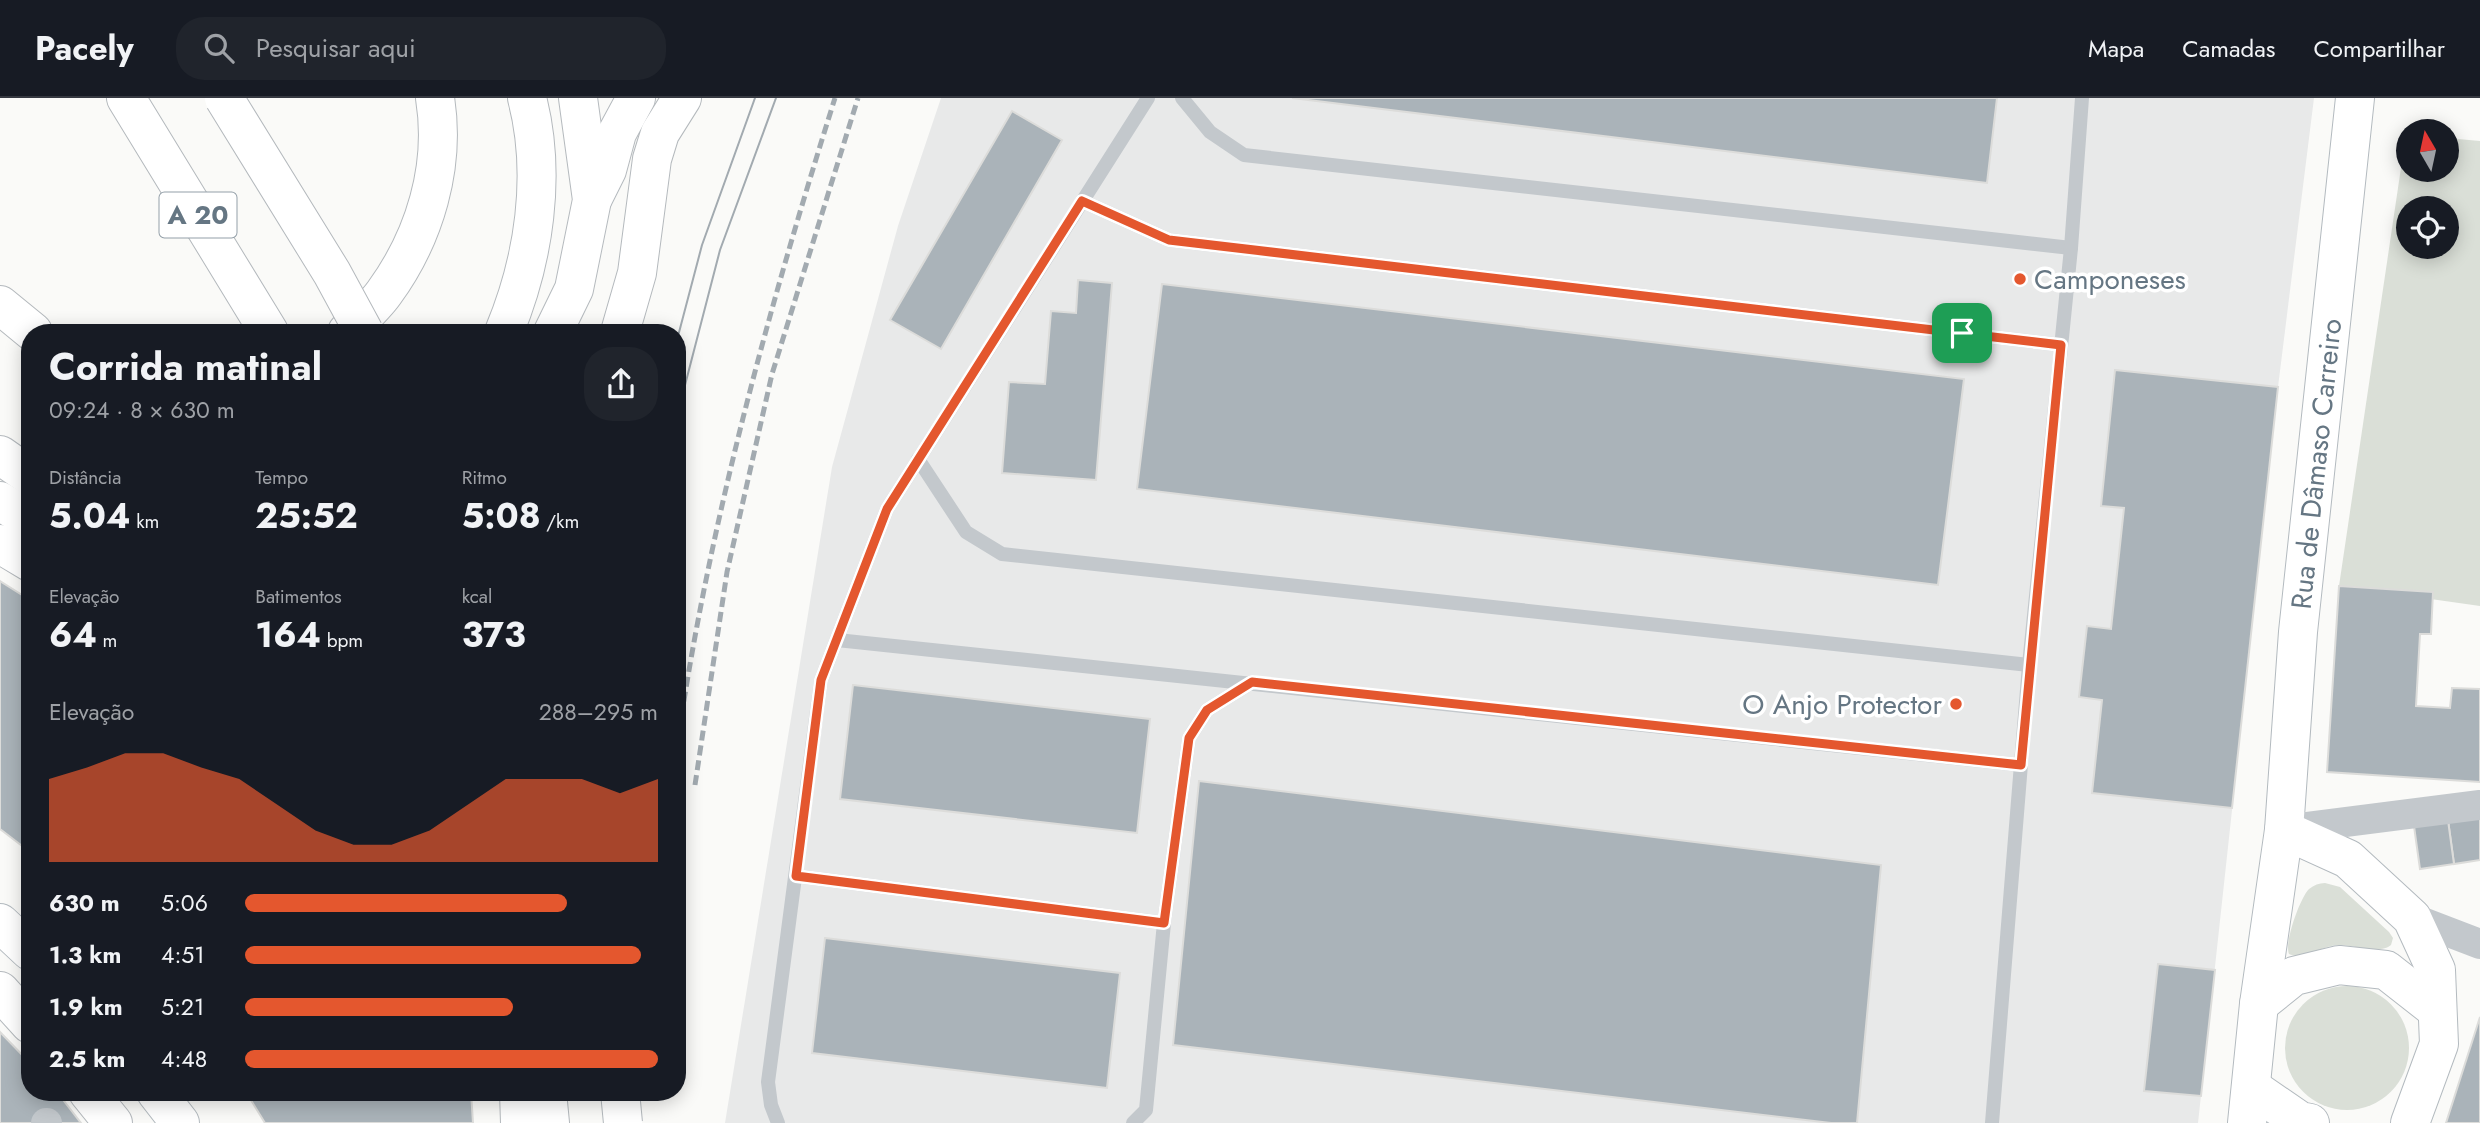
<!DOCTYPE html>
<html lang="pt">
<meta charset="utf-8">
<style>
body{margin:0;font-family:Jost,sans-serif;background:#20242c;color:#f1f3f6;height:100vh;display:flex;flex-direction:column;font-size:26px;white-space:nowrap}
*{box-sizing:border-box;margin:0}
p{font-size:23px;color:#9ea1a6}
.icon{flex:none;width:38px;height:38px;fill:none;stroke:currentColor;stroke-width:2;stroke-linecap:round;stroke-linejoin:round}
.map{position:relative;flex:1;overflow:hidden}
.side{position:absolute;left:21px;top:226px;width:665px;height:777px;display:flex;flex-direction:column;background:#171b24;border-radius:28px;box-shadow:0 4px 18px #0003}
.side>*{flex:none}
.needle{width:46px;rotate:351deg}
.controls{position:absolute;left:2396px;top:21px;display:grid;gap:14px}
.controls a{display:grid;place-items:center;width:63px;height:63px;border-radius:50%;background:#171b24;box-shadow:0 4px 18px #0003;font-size:35px}
.pin{position:absolute;display:grid;place-items:center;width:60px;height:60px;color:#fff;margin:-30px;border-radius:14px;box-shadow:0 4px 10px #0006}
.round{display:grid;place-items:center;flex:none;width:74px;height:74px;border-radius:28px;background:#20242c}
.head{display:flex;align-items:center;justify-content:space-between;height:119px;padding:0 28px}
h1{font-size:38px;font-weight:700;line-height:52px}
.stats{display:grid;grid-template-columns:repeat(3,1fr);gap:10px;height:119px;padding:7px 28px}
.stats div{display:grid;align-content:center}
.stats b{font-size:35px;font-weight:700}
.stats small{font-size:19px;font-weight:400}
.stats p{font-size:19px}
.chart{height:196px;padding:14px 28px}
.chart p{display:flex;justify-content:space-between}
.chart svg{width:100%;height:126px;margin-top:7px;fill:#e4572e;opacity:.7}
ul{padding:0 28px;list-style:none;font-size:23px}
li{display:grid;grid-template-columns:112px 84px 1fr;align-items:center;height:52px}
li i{height:18px;border-radius:9px;background:#e4572e}
header{display:flex;align-items:center;gap:42px;box-sizing:border-box;height:98px;padding:0 35px;background:#171b24;border-bottom:2px solid #363941}
header strong{font-size:33px}
nav{display:flex;gap:38px;margin-inline-start:auto;font-size:24px}
.search{width:490px;height:63px;background:#20242c;display:flex;align-items:center;gap:18px;box-sizing:border-box;padding:0 24px;border-radius:28px;color:#9ea1a6;font-size:26px}
.map>svg:first-child{display:block}
.built{fill:#e8e9e9}
.green{fill:#dadfd7;fill-rule:evenodd}
.building{fill:#aab3b9;stroke:#dcdcda;stroke-width:2}
.lines{fill:none;stroke-linecap:round;stroke-linejoin:round}
.secondary-casing{stroke:#b3babf;stroke-width:40}
.primary-casing{stroke:#b5babe;stroke-width:40}
.highway-casing{stroke:#b4b9bd;stroke-width:40}
.lane{stroke:#c3c8cc;stroke-width:14}
.street{stroke:#c3c8cc;stroke-width:30}
.secondary{stroke:#fff;stroke-width:38}
.primary{stroke:#fff;stroke-width:38}
.highway{stroke:#fff;stroke-width:38}
.tram{stroke:#a2aab0;stroke-width:2}
.rail{stroke:#a2aab0;stroke-width:5;stroke-dasharray:10 5;stroke-linecap:butt}
.highway-bridge-casing{stroke:#b4b9bd;stroke-width:40;stroke-linecap:butt}
.highway-bridge{stroke:#fff;stroke-width:38}
.route-casing{stroke:#fff;stroke-width:14}
.route{stroke:#e4572e;stroke-width:9}
.poi-dot{fill:#e4572e;stroke:#fff;stroke-width:2.5}
.labels{text-anchor:middle;dominant-baseline:central;stroke-width:7;stroke-linejoin:round;paint-order:stroke}
.shield{fill:#fff;stroke:#939fa8;stroke-width:2}
.shield-label{font-size:26px;font-weight:bold;fill:#657683}
.poi-label{font-size:28px;fill:#657683;stroke:#fff;text-anchor:start}
.street-label{font-size:28px;fill:#657683;stroke:#fff}
</style>
<header>
<strong>Pacely</strong>
<div class="search"><svg class="icon" aria-label="search" viewBox="0 0 24 24"><circle cx="10" cy="10" r="6"/><path d="M15 15l6 6"/></svg>Pesquisar aqui</div>
<nav><a>Mapa</a><a>Camadas</a><a>Compartilhar</a></nav>
</header>
<div class="map">
<svg width="2480" height="1025" viewBox="0 0 2480 1025">
<rect width="100%" height="100%" fill="#fafaf8"/>
<polygon class="built" points="941,0 2314,0 2278,289 2198,1025 725,1025 832,369 898,128"/>
<g class="green">
<path d="M2406,36L2408,72H2446L2447,40L2480,43V508L2339,488ZM2408,110H2446V149H2408Z"/>
<path d="M2325,785L2340,789L2389,834L2393,840L2391,847C2380,857 2352,846 2337,847C2322,848 2303,862 2289,856C2284,845 2300,800 2309,791C2314,787 2319,785 2325,785Z"/>
<circle cx="2347" cy="950" r="62"/>
</g>
<g class="building">
<polygon points="1292,0 1997,0 1987,85"/>
<polygon points="1012,13 1062,42 941,251 890,222"/>
<polygon points="1078,182 1112,185 1096,382 1002,375 1009,284 1045,286 1051,213 1076,215"/>
<polygon points="1162,186 1964,281 1938,487 1137,391"/>
<polygon points="2115,272 2278,289 2232,710 2092,695 2102,602 2079,599 2087,528 2111,531 2124,410 2101,408"/>
<polygon points="0,483 30,502 30,754 0,731"/>
<polygon points="2339,488 2433,494 2431,536 2420,536 2416,608 2450,610 2452,590 2480,591 2480,684 2327,674"/>
<polygon points="853,587 1150,621 1137,735 840,701"/>
<polygon points="1199,683 1881,767 1857,1025 1831,1025 1173,947"/>
<polygon points="2447,715 2480,715 2480,762 2454,766"/>
<polygon points="2447,715 2454,766 2420,771 2413,721"/>
<polygon points="825,840 1120,875 1107,990 812,955"/>
<polygon points="2158,866 2215,872 2201,998 2144,993"/>
<polygon points="2480,919 2480,1025 2446,1025"/>
<polygon points="0,934 30,965 30,994 57,994 81,1025 0,1025"/>
<polygon points="246,994 471,994 473,1025 265,1025"/>
</g>
<g class="lines">
<g class="secondary-casing">
<g id="secondary">
<polyline points="2284,732 2348,761 2412,820 2436,872 2439,946 2410,1025"/>
<polyline points="0,825 30,853"/>
<polyline points="2259,906 2294,878 2339,867 2386,872 2437,912"/>
<polyline points="2252,990 2300,1023 2310,1025"/>
<polyline points="156,994 180,1025"/>
<path id="s1" d="M2247,1025L2259,906L2284,732L2298,534L2355,0"/>
</g>
</g>
<g class="primary-casing">
<g id="primary">
<polyline points="593,100 607,72 617,35 636,0"/>
<polyline points="553,234 574,191 592,102 578,0"/>
<polyline points="0,403 30,422"/>
</g>
</g>
<g class="highway-casing">
<g id="highway">
<polyline points="126,0 269,234"/>
<polyline points="0,207 33,234"/>
<path d="M347,234C359,222 374,209 384,195C425,139 446,68 435,0"/>
<path d="M504,234C534,162 547,77 527,0"/>
<polyline points="620,234 637,175 652,61 660,35 682,0"/>
<polyline points="0,357 30,378"/>
<polyline points="0,446 30,464"/>
<polyline points="0,893 30,926"/>
<polyline points="88,994 113,1025"/>
<polyline points="519,994 520,1025"/>
<polyline points="547,994 550,1025"/>
</g>
</g>
<g class="lane">
<polyline points="1182,0 1210,34 1244,57 2071,150"/>
<polyline points="1082,103 1169,142 2061,247"/>
<polyline points="918,361 966,434 1002,456 2029,567"/>
<polyline points="837,542 2021,667"/>
<polyline points="796,778 1164,825"/>
<polyline points="778,1025 771,1007 768,984 821,582 887,411 1148,0"/>
<polyline points="1133,1025 1146,1012 1164,825 1189,640 1207,612 1252,584"/>
<polyline points="1992,1025 2029,567 2071,150 2082,0"/>
</g>
<g class="street">
<polyline points="2284,732 2480,707"/>
<polyline points="2412,820 2480,846"/>
<polyline points="46,1025 47,1025"/>
</g>
<use href="#secondary" class="secondary"/>
<use href="#primary" class="primary"/>
<use href="#highway" class="highway"/>
<g class="tram">
<polyline points="677,242 702,147 755,0"/>
<polyline points="677,318 720,152 776,0"/>
</g>
<g class="rail">
<path d="M677,648C709,426 768,213 835,0"/>
<polyline points="695,687 727,474 772,276 858,0"/>
</g>
<g class="highway-bridge-casing">
<g id="highway-bridge">
<polyline points="224,0 332,175 364,234"/>
<polyline points="620,994 623,1025"/>
</g>
</g>
<use href="#highway-bridge" class="highway-bridge"/>
</g>
<g class="lines">
<g class="route-casing">
<polygon id="route" points="1082,103 1169,142 2061,247 2021,667 1252,584 1207,612 1189,640 1164,825 796,778 821,582 887,411"/>
</g>
<use href="#route" class="route"/>
</g>
<g class="poi-dot">
<circle cx="2020" cy="181" r="7"/>
<circle cx="1956" cy="606" r="7"/>
</g>
<g class="labels">
<rect class="shield" x="159.5" y="94.5" width="77" height="45" rx="5"/>
<g class="shield-label">
<text x="198" y="117">A 20</text>
</g>
<g class="poi-label">
<text x="2034" y="181">Camponeses</text>
<text x="1942" y="606" text-anchor="end">O Anjo Protector</text>
</g>
<g class="street-label">
<text stroke="none"><textPath href="#s1" startOffset="663">Rua de Dâmaso Carreiro</textPath></text>
</g>
</g>
</svg>
<div class="controls">
<a><svg class="needle" viewBox="-14 -14 28 28"><path d="M0-13l5 13h-10z" fill="#e53935"/><path d="M0 13l5-13h-10z" fill="#9ea1a6"/></svg></a>
<a><svg class="icon" aria-label="locate" viewBox="0 0 24 24"><circle cx="12" cy="12" r="6"/><path d="M12 2v4M12 18v4M2 12h4M18 12h4"/></svg></a>
</div>
<div class="pin" style="left:1962px;top:235px;background:#1e9e55"><svg class="icon" aria-label="arrive" viewBox="0 0 24 24"><path d="M6 21V4h12l-3 4 3 4H6"/></svg></div>
<section class="side">
<div class="head"><div><h1>Corrida matinal</h1><p>09:24 · 8 × 630 m</p></div><a class="round"><svg class="icon" aria-label="share" viewBox="0 0 24 24"><path d="M12 15V3M7 8l5-5 5 5M5 13v7h14v-7"/></svg></a></div>
<div class="stats">
<div><p>Distância</p><b>5.04<small> km</small></b></div>
<div><p>Tempo</p><b>25:52</b></div>
<div><p>Ritmo</p><b>5:08<small> /km</small></b></div>
</div>
<div class="stats">
<div><p>Elevação</p><b>64<small> m</small></b></div>
<div><p>Batimentos</p><b>164<small> bpm</small></b></div>
<div><p>kcal</p><b>373</b></div>
</div>
<div class="chart"><p><span>Elevação</span>288–295 m</p>
<svg viewBox="0 0 160 44" preserveAspectRatio="none"><path d="M0 44V15L10 11L20 6L30 6L40 11L50 15L60 24L70 33L80 38L90 38L100 33L110 24L120 15L130 15L140 15L150 20L160 15V44z"/></svg>
</div>
<ul>
<li><b>630 m</b>5:06<i style="width:78%"></i></li>
<li><b>1.3 km</b>4:51<i style="width:96%"></i></li>
<li><b>1.9 km</b>5:21<i style="width:65%"></i></li>
<li><b>2.5 km</b>4:48<i style="width:100%"></i></li>
</ul>
</section>
</div>
